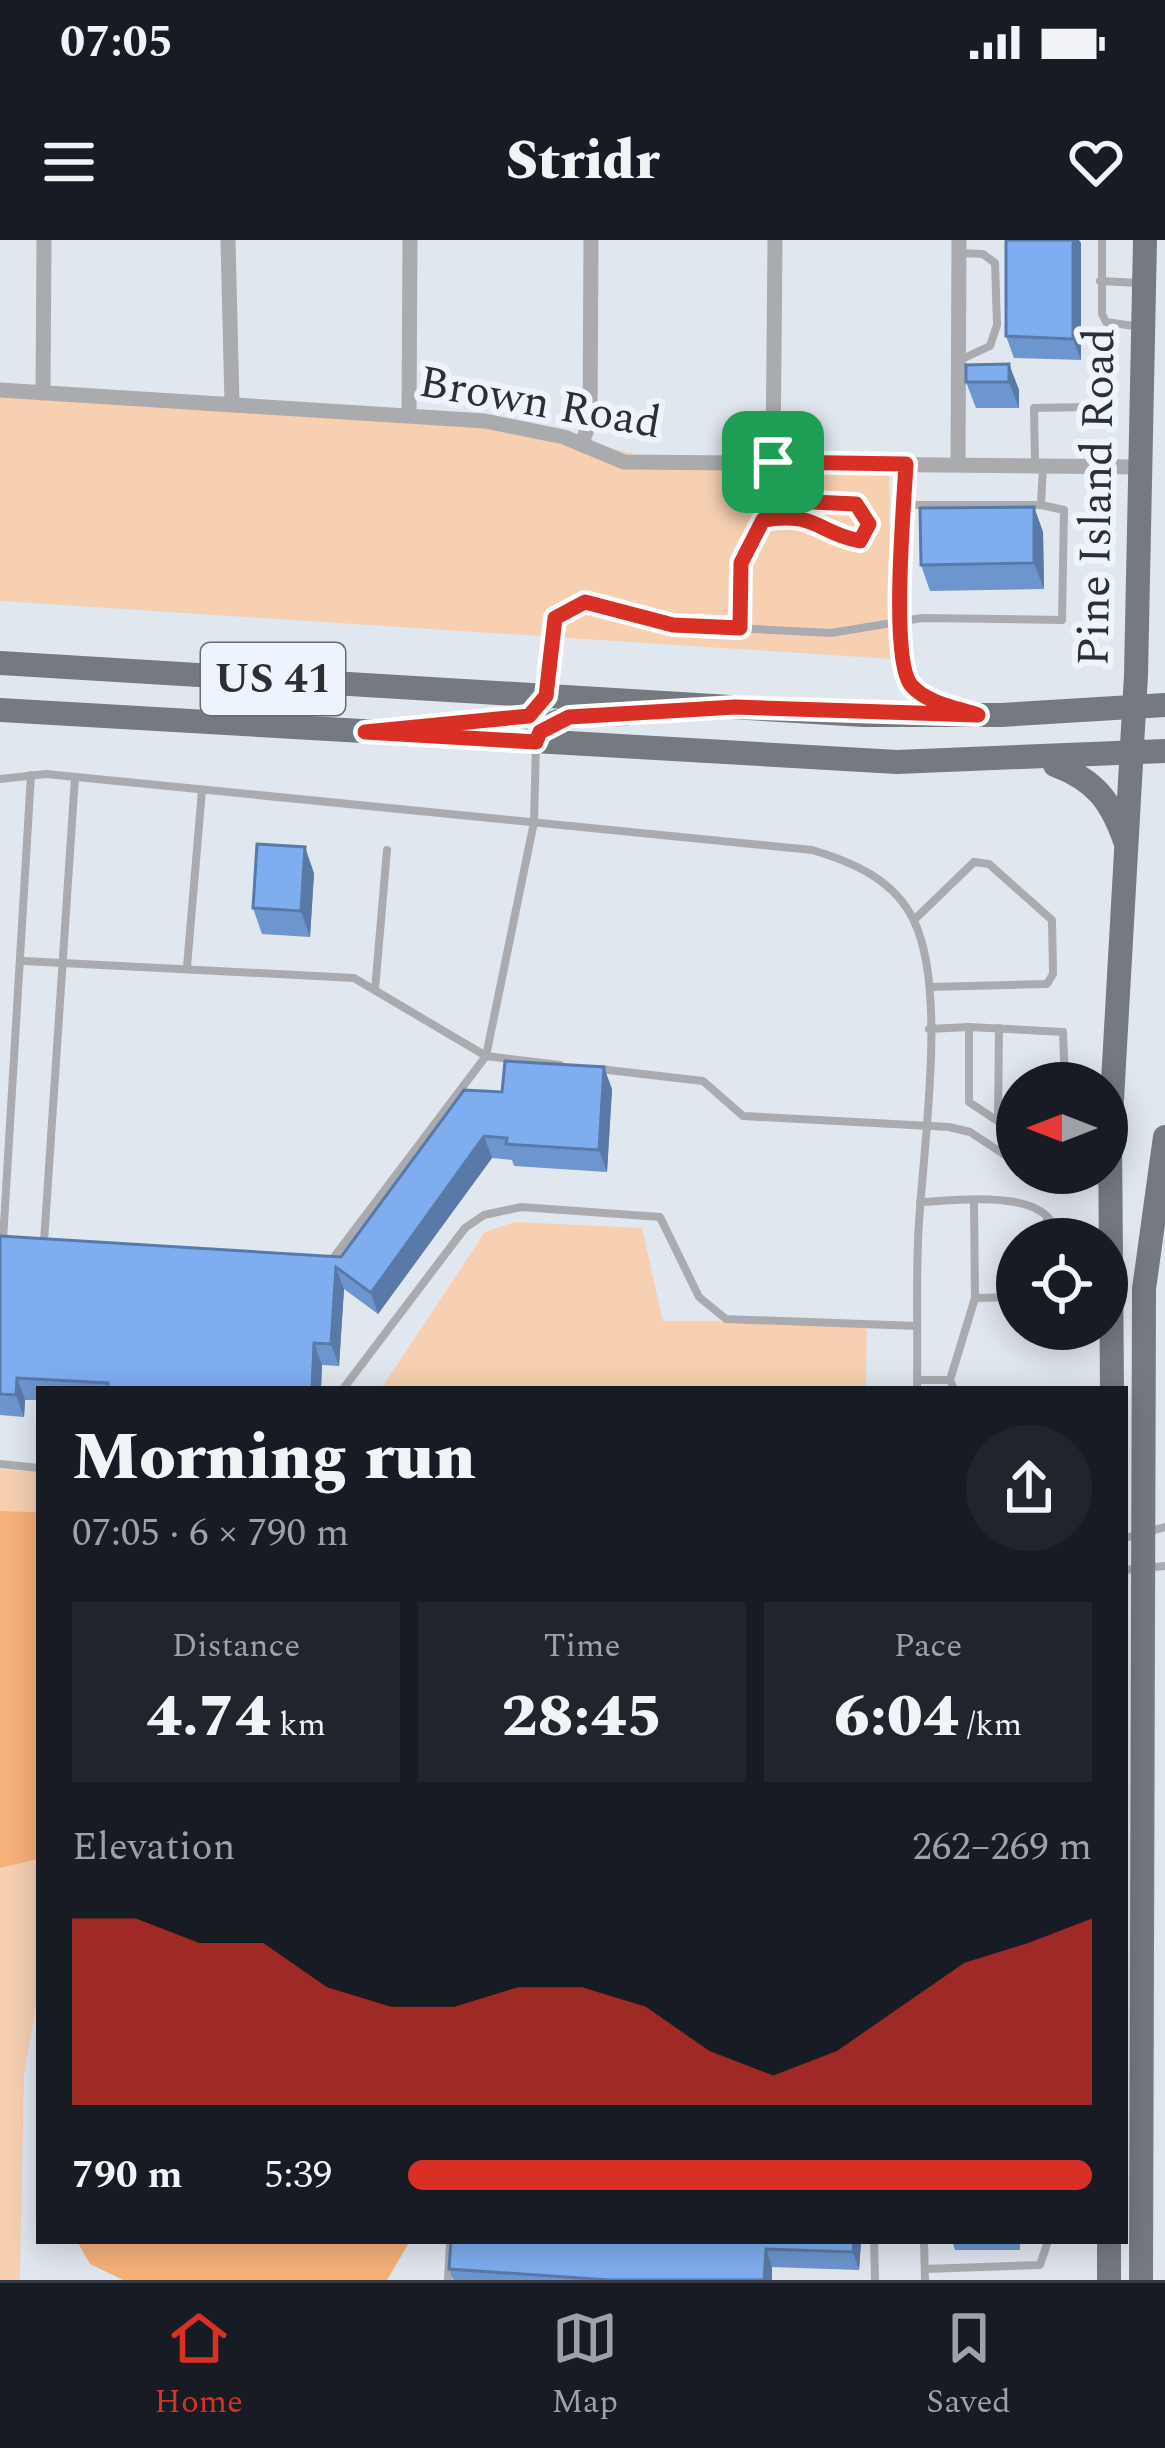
<!DOCTYPE html>
<meta charset="utf-8">
<style>
body{margin:0;font-family:Spectral,serif;background:#20242c;color:#f1f3f6;height:100vh;display:flex;flex-direction:column;font-size:45px;white-space:nowrap}
*{box-sizing:border-box;margin:0}
p{font-size:39px;color:#9ea1a6}
.icon{flex:none;width:66px;height:66px;fill:none;stroke:currentColor;stroke-width:2;stroke-linecap:round;stroke-linejoin:round}
.map{position:relative;flex:1;overflow:hidden}
.details{position:absolute;left:36px;top:1146px;width:1092px;height:858px;display:flex;flex-direction:column;background:#171b24;border-radius:0px;box-shadow:0 6px 30px #0003}
.details>*{flex:none}
.needle{width:78px;rotate:270deg}
.controls{position:absolute;left:996px;top:822px;display:grid;gap:24px}
.controls a{display:grid;place-items:center;width:132px;height:132px;border-radius:50%;background:#171b24;box-shadow:0 6px 30px #0003;font-size:60px}
.pin{position:absolute;display:grid;place-items:center;width:102px;height:102px;color:#fff;margin:-51px;border-radius:24px;box-shadow:0 6px 18px #0006}
.round{display:grid;place-items:center;flex:none;width:126px;height:126px;border-radius:63px;background:#20242c}
.head{display:flex;align-items:center;justify-content:space-between;height:204px;padding:0 36px}
h1{font-size:66px;font-weight:800;line-height:90px}
.stats{display:grid;grid-template-columns:repeat(3,1fr);gap:18px;height:204px;padding:12px 36px}
.stats div{display:grid;align-content:center;border-radius:0px;background:#20242c;text-align:center}
.stats b{font-size:60px;font-weight:800}
.stats small{font-size:33px;font-weight:400}
.stats p{font-size:33px}
.chart{height:336px;padding:24px 36px}
.chart p{display:flex;justify-content:space-between}
.chart svg{width:100%;height:216px;margin-top:12px;fill:#d93025;opacity:.7}
ul{padding:0 36px;list-style:none;font-size:39px}
li{display:grid;grid-template-columns:192px 144px 1fr;align-items:center;height:90px}
li i{height:30px;border-radius:15px;background:#d93025}
.status{display:flex;justify-content:space-between;align-items:center;height:84px;padding:0 60px;background:#171b24;direction:ltr}
.status svg{height:33px;fill:currentColor}
header{display:flex;justify-content:space-between;align-items:center;height:156px;padding:0 36px;background:#171b24;font-size:54px;font-weight:800}
.tab-bar{display:flex;justify-content:space-around;align-items:center;height:168px;border-top:3px solid #363941;background:#171b24;font-size:33px;color:#9ea1a6}
.tab-bar a{display:grid;justify-items:center;gap:6px}
.tab-bar .on{color:#d93025}
.map>svg:first-child{display:block}
.green{fill:#f7d0b2}
.water{fill:#f7b17a}
.lines{fill:none;stroke-linecap:round;stroke-linejoin:round}
.service{stroke:#a9abaf;stroke-width:8}
.minor{stroke:#a9abaf;stroke-width:15}
.primary{stroke:#757980;stroke-width:24}
.wall{fill:#6d96ce}
.shaded-wall{fill:#597aa8}
.building{fill:#7faef0;stroke:#597aa8;stroke-width:3}
.route-casing{stroke:#fff;stroke-width:24}
.route{stroke:#d93025;stroke-width:15}
.labels{text-anchor:middle;dominant-baseline:central;stroke-width:12;stroke-linejoin:round;paint-order:stroke}
.shield{fill:#eef4fd;stroke:#676a70;stroke-width:3}
.shield-label{font-size:42px;font-weight:bold;fill:#2d2f33}
.street-label{font-size:45px;fill:#2d2f33;stroke:#eef4fd}
</style>
<div class="status"><b>07:05</b><svg viewBox="0 0 49 12"><path d="M0 12V9h3v3zM5 12V6h3v6zM10 12V3h3v9zM15 12V0h3v12zM26 1h20v11H26zM47 4h2v5h-2z"/></svg></div>
<header><svg class="icon" aria-label="menu" viewBox="0 0 24 24"><path d="M4 6h16M4 12h16M4 18h16"/></svg>Stridr<svg class="icon" aria-label="heart" viewBox="0 0 24 24"><path d="M12 20l-8-8c-3-5 5-10 8-4 3-6 11-1 8 4z"/></svg></header>
<div class="map">
<svg width="1165" height="2040" viewBox="0 0 1165 2040">
<rect width="100%" height="100%" fill="#e1e7ef"/>
<g class="green">
<polygon points="0,146 475,174 650,218 889,217 891,419 0,361"/>
<polygon points="515,982 642,988 663,1081 867,1082 866,1149 381,1149 485,992"/>
<polygon points="0,1229 39,1232 39,1272 0,1271"/>
<polygon points="39,1619 39,1750 24,1834 20,2040 0,2040 0,1628"/>
</g>
<g class="water">
<polygon points="0,1271 39,1272 39,1619 0,1628"/>
<polygon points="77,2001 410,2001 387,2040 123,2040 90,2024"/>
</g>
<g class="lines">
<g class="service">
<polyline points="1102,0 1102,74 1106,82 1141,87"/>
<polyline points="959,13 983,14 995,23 997,85 990,106 960,120"/>
<polyline points="1100,41 1140,43"/>
<path d="M906,224C904,265 890,413 908,441C918,456 932,460 948,465"/>
<polyline points="1035,224 1034,168 1088,167"/>
<polyline points="1041,265 1043,226"/>
<path d="M740,389L741,323L763,280C817,272 817,293 860,301L869,284L856,264L790,261L776,250L773,224"/>
<polyline points="547,448 555,378 585,362 673,385 831,393 922,378 1062,380 1064,270 1041,265 904,265"/>
<path d="M0,539L46,534L812,610C853,622 895,640 914,681C949,754 921,918 918,1001C916,1050 918,1100 917,1149"/>
<polyline points="914,680 974,622 989,624 1052,680 1053,734 1047,744 930,747"/>
<polyline points="24,721 354,738 486,816 534,582 536,504"/>
<polyline points="187,727 202,550"/>
<polyline points="375,750 387,610"/>
<polyline points="969,787 1063,792 1065,843"/>
<polyline points="929,789 969,787 969,862 1017,894"/>
<polyline points="599,829 703,841 743,876 949,887 970,892 1017,923"/>
<polyline points="998,880 999,788"/>
<polyline points="1035,933 1108,942"/>
<path d="M920,962C956,961 1056,946 1056,999"/>
<polyline points="1046,999 1047,977"/>
<polyline points="3,1000 31,535"/>
<polyline points="44,1002 75,537"/>
<polyline points="331,1021 486,816 560,825"/>
<polyline points="975,1058 1017,1057"/>
<polyline points="918,1140 950,1140 954,1149"/>
<polyline points="950,1140 975,1058 974,961"/>
<polyline points="343,1149 465,988 484,975 521,967 660,977 699,1057 726,1079 917,1086"/>
<polyline points="0,1224 39,1228"/>
<polyline points="1125,1298 1165,1287"/>
<polyline points="1125,1330 1165,1326"/>
<polyline points="874,2001 875,2040"/>
<polyline points="924,2001 925,2040"/>
<polyline points="925,2029 1040,2025 1048,2001"/>
<polyline points="448,2040 450,2001"/>
</g>
<g class="minor">
<polyline points="228,0 232,163"/>
<polyline points="0,150 485,181 564,197 624,222 1141,227"/>
<polyline points="43,153 44,0"/>
<polyline points="409,174 410,0"/>
<polyline points="582,204 590,180 591,0"/>
<polyline points="773,222 775,0"/>
<polyline points="958,223 959,0"/>
</g>
<g class="primary">
<polyline points="0,423 864,475 1001,475 1165,465"/>
<polyline points="0,470 897,522 1165,511"/>
<path d="M451,485C486,482 525,488 546,456"/>
<path d="M536,502C550,470 595,475 625,474"/>
<path d="M1055,525C1095,540 1111,561 1125,601"/>
<polyline points="1112,1149 1110,895 1136,435 1145,0"/>
<polyline points="1109,2040 1109,2001"/>
<polyline points="1141,2040 1144,1049 1165,897"/>
</g>
</g>
<g class="wall">
<polygon points="1006,0 1079,0 1081,120 1014,118 1006,96"/>
<polygon points="1009,124 1019,150 1019,168 976,168 966,142"/>
<polygon points="1034,267 1043,292 1044,349 930,351 921,325"/>
<polygon points="314,633 310,697 262,694 253,668"/>
<polygon points="612,849 607,932 514,926 512,920 492,918 378,1074 344,1049 339,1126 322,1125 321,1149 39,1149 39,1160 25,1160 24,1177 0,1175 0,996 341,1017 502,852"/>
<polygon points="451,2001 861,2001 859,2030 772,2027 772,2040 453,2040 449,2029"/>
<polygon points="952,2001 1020,2001 1020,2010 955,2010"/>
</g>
<g class="shaded-wall">
<polygon points="1073,0 1079,0 1081,3 1081,120 1073,99"/>
<polygon points="1009,124 1019,150 1019,168 1009,142"/>
<polygon points="1034,267 1043,292 1044,349 1034,323"/>
<polygon points="305,607 314,633 310,697 301,671"/>
<polygon points="604,827 612,849 607,932 599,910"/>
<polygon points="484,896 492,918 378,1074 371,1053"/>
<polygon points="336,1027 344,1049 339,1126 331,1104"/>
<polygon points="314,1103 322,1125 321,1149 312,1149"/>
<polygon points="17,1138 25,1160 24,1177 16,1155"/>
<polygon points="854,2001 861,2001 859,2030 853,2012"/>
<polygon points="766,2009 772,2027 772,2040 764,2040"/>
</g>
<g class="building">
<polygon points="1006,0 1073,0 1073,99 1006,96"/>
<polygon points="1009,124 1009,142 966,142 966,125"/>
<polygon points="1034,267 1034,323 921,325 920,268"/>
<polygon points="257,604 305,607 301,671 253,668"/>
<polygon points="505,821 604,827 599,910 506,904 507,898 484,896 371,1053 336,1027 331,1104 314,1103 312,1149 108,1149 108,1143 17,1138 16,1155 0,1154 0,996 341,1017 464,850 502,852"/>
<polygon points="451,2001 854,2001 853,2012 766,2009 764,2040 610,2040 449,2029"/>
</g>
<g class="lines">
<g class="route-casing">
<path id="route" d="M773,222L906,224C904,264 890,419 911,445C926,463 957,468 978,475L735,467L569,477L540,492L536,502L365,492L529,476L546,456L555,378L585,362L673,385L740,388L741,323L763,280C817,271 817,293 860,301L869,284L856,264L790,261L776,250Z"/>
</g>
<use href="#route" class="route"/>
</g>
<g class="labels">
<rect class="shield" x="201" y="403" width="144" height="72" rx="9"/>
<g class="shield-label">
<text x="273" y="439">US 41</text>
</g>
<g class="street-label">
<text transform="translate(540 163) rotate(10)">Brown Road</text>
<text transform="translate(1097 257) rotate(-89)">Pine Island Road</text>
</g>
</g>
</svg>
<div class="controls">
<a><svg class="needle" viewBox="-14 -14 28 28"><path d="M0-13l5 13h-10z" fill="#e53935"/><path d="M0 13l5-13h-10z" fill="#9ea1a6"/></svg></a>
<a><svg class="icon" aria-label="locate" viewBox="0 0 24 24"><circle cx="12" cy="12" r="6"/><path d="M12 2v4M12 18v4M2 12h4M18 12h4"/></svg></a>
</div>
<div class="pin" style="left:773px;top:222px;background:#1e9e55"><svg class="icon" aria-label="arrive" viewBox="0 0 24 24"><path d="M6 21V4h12l-3 4 3 4H6"/></svg></div>
<section class="details">
<div class="head"><div><h1>Morning run</h1><p>07:05 · 6 × 790 m</p></div><a class="round"><svg class="icon" aria-label="share" viewBox="0 0 24 24"><path d="M12 15V3M7 8l5-5 5 5M5 13v7h14v-7"/></svg></a></div>
<div class="stats">
<div><p>Distance</p><b>4.74<small> km</small></b></div>
<div><p>Time</p><b>28:45</b></div>
<div><p>Pace</p><b>6:04<small> /km</small></b></div>
</div>
<div class="chart"><p><span>Elevation</span>262–269 m</p>
<svg viewBox="0 0 160 44" preserveAspectRatio="none"><path d="M0 44V6L10 6L20 11L30 11L40 20L50 24L60 24L70 20L80 20L90 24L100 33L110 38L120 33L130 24L140 15L150 11L160 6V44z"/></svg>
</div>
<ul>
<li><b>790 m</b>5:39<i style="width:100%"></i></li>
</ul>
</section>
</div>
<nav class="tab-bar">
<a class="on"><svg class="icon" aria-label="home" viewBox="0 0 24 24"><path d="M3 11l9-7 9 7M6 9v11h12V9"/></svg>Home</a>
<a><svg class="icon" aria-label="map" viewBox="0 0 24 24"><path d="M3 6l6-2 6 2 6-2v14l-6 2-6-2-6 2zM9 4v14M15 6v14"/></svg>Map</a>
<a><svg class="icon" aria-label="saved" viewBox="0 0 24 24"><path d="M7 4h10v16l-5-4-5 4z"/></svg>Saved</a>
</nav>
